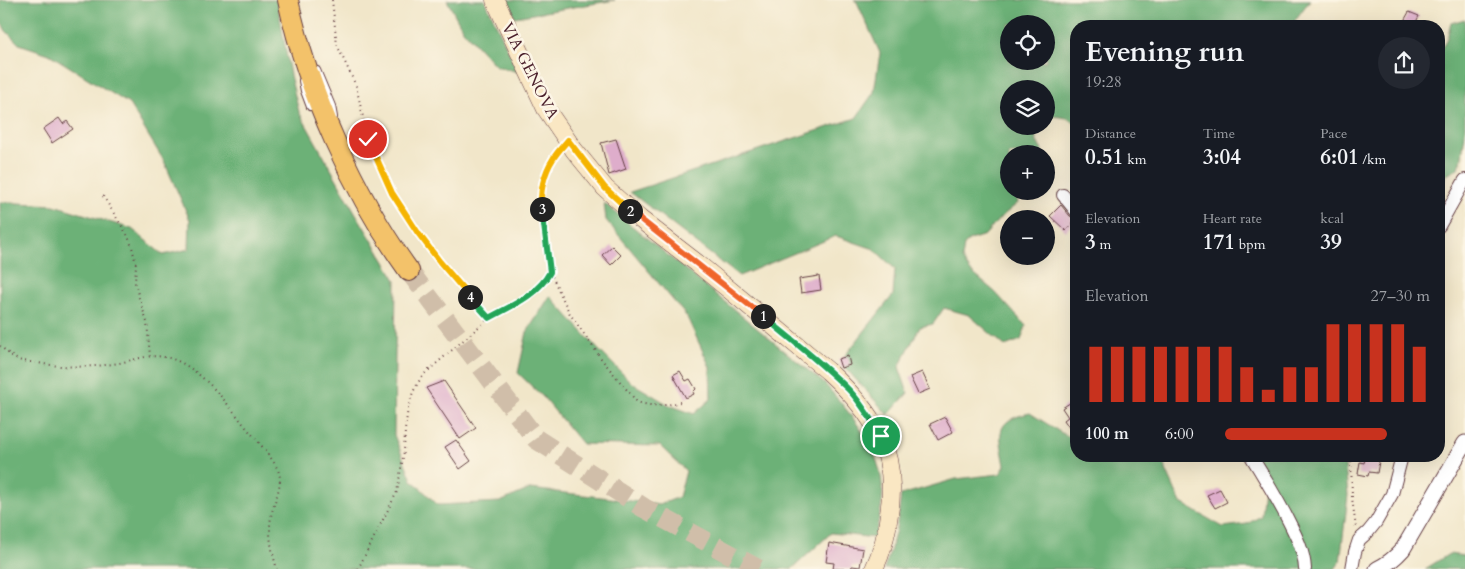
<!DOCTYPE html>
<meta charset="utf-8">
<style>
body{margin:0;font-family:Cardo,serif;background:#242831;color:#f1f3f6;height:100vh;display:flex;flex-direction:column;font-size:19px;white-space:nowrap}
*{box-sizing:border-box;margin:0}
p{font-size:16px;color:#9ea1a6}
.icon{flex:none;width:28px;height:28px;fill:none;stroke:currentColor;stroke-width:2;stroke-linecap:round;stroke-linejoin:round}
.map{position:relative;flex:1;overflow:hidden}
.drawer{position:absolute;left:1070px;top:20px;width:375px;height:442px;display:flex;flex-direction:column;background:#171b24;border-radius:20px;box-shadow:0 5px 20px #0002}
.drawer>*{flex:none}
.tools{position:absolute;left:1000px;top:15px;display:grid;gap:10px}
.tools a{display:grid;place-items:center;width:55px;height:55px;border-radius:50%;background:#171b24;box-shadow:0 5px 20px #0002;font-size:25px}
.pin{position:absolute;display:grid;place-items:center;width:42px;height:42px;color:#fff;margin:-21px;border:2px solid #fff;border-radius:50%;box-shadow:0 1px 5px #0007}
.km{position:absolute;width:25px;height:25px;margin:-12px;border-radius:50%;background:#222;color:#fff;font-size:14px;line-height:25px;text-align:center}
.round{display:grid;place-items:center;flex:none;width:52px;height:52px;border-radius:26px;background:#242831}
.headline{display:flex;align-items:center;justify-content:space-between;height:85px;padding:0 15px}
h1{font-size:28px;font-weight:700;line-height:38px}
.stats{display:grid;grid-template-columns:repeat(3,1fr);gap:8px;height:85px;padding:5px 15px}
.stats div{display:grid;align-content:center}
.stats b{font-size:21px;font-weight:700}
.stats small{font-size:14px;font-weight:400}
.stats p{font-size:14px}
.chart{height:140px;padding:10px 15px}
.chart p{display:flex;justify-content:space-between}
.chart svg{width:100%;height:90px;margin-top:5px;stroke:#c8321e;stroke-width:6}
ul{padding:0 15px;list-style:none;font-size:16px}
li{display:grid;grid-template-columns:80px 60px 1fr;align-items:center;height:38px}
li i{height:12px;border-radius:6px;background:#c8321e}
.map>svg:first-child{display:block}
.forest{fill:#6cb177;stroke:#5b6851;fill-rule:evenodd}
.building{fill:#deadcb}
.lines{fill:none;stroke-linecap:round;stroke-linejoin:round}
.trunk-tunnel{stroke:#d0bea9;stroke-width:20;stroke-dasharray:20 10;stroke-linecap:butt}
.service-casing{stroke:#633d43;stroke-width:8}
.minor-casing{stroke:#633d43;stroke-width:14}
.tertiary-casing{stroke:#633d43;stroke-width:17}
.secondary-casing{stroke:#633d43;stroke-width:19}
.trunk-casing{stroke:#633d43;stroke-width:22}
.path{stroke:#633d43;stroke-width:2;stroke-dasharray:1 4;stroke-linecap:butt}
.service{stroke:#fff;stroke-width:6}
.minor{stroke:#fff;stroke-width:12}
.tertiary{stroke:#fff;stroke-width:15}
.secondary{stroke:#fae7c3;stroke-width:18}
.trunk{stroke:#f3c26a;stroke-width:20}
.split-1-casing{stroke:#fff;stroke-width:10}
.split-2-casing{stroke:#fff;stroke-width:10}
.split-3-casing{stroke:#fff;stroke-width:10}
.split-4-casing{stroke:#fff;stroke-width:10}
.split-5-casing{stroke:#fff;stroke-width:10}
.split-1{stroke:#22a559;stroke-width:6}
.split-2{stroke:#f0652b;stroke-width:6}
.split-3{stroke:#f5b400;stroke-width:6}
.split-4{stroke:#22a559;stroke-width:6}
.split-5{stroke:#f5b400;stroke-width:6}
.labels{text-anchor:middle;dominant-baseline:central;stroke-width:5;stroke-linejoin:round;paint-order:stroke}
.street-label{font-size:16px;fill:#4a1f2b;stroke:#fcf5e5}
</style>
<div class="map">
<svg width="1465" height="569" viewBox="0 0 1465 569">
<rect width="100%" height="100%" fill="#fcf5e5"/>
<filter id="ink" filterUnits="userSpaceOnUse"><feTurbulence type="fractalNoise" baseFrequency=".02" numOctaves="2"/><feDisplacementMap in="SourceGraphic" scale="10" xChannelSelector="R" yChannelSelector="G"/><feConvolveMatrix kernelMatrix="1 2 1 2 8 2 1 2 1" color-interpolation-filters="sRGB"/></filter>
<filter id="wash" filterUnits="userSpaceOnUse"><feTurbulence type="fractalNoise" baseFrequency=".0096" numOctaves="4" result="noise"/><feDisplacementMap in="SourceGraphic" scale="20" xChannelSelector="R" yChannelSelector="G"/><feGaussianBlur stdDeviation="1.12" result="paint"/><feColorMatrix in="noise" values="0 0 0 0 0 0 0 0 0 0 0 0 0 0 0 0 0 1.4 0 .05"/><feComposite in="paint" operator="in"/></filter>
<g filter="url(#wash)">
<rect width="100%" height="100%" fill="#f1e6c9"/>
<g class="forest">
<path d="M0,0H277L290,75L299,112L355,212L396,280L394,435L412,480L438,505L500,502L530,489L610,498L659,505L679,497L686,471L660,446L582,444L544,398L518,373L527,332L550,296L597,348L632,383L669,405L694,414L711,399L710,367L687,317L606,220L604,203L825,384C854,418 887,455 882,503C880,515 877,526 875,538L831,533L792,569H0V202L54,205L132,229L163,255L189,249L190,220L164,161L129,104L49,54L19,44L6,31L0,20Z"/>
<polygon points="447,0 485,0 518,72 496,66 463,30"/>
<polygon points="507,0 615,0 515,17"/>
<path d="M854,0H1310L1295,20L1294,26H1076V123L1067,118L1046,115V89H1009V126H1036V140L1044,154H1009V191H1014L1018,203L1000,218L985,235L970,240L964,245L962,259L970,271L995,292L1026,326L1021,340L1005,346L969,315L944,308L933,324L920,327L899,367L908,393L888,415L840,362L893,295L895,269L874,249L836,236L739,276L630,192L856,118L874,92L880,53L857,2ZM1009,24H1046V61H1009Z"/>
<polygon points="1465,19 1465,133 1461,163 1457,169 1445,176 1442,198 1439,205 1439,53 1447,38 1451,23"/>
<path d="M1030,413L1060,432L1076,440V456H1160L1181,503L1223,527L1247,524L1261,516L1264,487L1243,456H1344L1348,495L1340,562L1335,569H884C894,543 898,522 901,495L956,479L1000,474L1005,466C1000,435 992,421 1030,413Z"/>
<polygon points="1449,554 1465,556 1465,569 1425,569"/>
</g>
<g id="blocks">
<g class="building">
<polygon points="1409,12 1419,16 1414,26 1401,26"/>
<polygon points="59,118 63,124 67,121 73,129 52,143 43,129"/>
<polygon points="616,139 626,169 609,175 601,143"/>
<polygon points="1061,205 1070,216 1076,219 1066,231 1050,216"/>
<polygon points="612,246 621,255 611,265 602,255"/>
<polygon points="819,276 821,290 801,293 799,279"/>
<polygon points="848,356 850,365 841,368 838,359"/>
<polygon points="680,371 686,381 690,379 696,389 693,392 694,394 686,398 673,375"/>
<polygon points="922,372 930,389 918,394 910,377"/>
<polygon points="444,381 476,428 460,439 426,388"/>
<polygon points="1076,399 1076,438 1064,420 1068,417 1062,408"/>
<polygon points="945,417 953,432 938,440 930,424"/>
<polygon points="456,440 471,461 460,469 445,447"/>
<polygon points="1366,456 1380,456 1377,473 1369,472 1368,476 1358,474 1360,462 1364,463"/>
<polygon points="1220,489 1227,502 1215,508 1207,495"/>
<polygon points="829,543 863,549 860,567 852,566 851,569 833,569 834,563 826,562"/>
</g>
</g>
</g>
<g filter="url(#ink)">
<use href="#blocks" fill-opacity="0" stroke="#633d43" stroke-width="1"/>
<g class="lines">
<polyline class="trunk-tunnel" points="409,271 536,439 644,508 758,569"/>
<g class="service-casing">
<g id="service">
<polyline points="317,70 332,106 334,117"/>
<polyline points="302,81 304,91 310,107"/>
</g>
</g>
<g class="minor-casing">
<g id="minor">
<polyline points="1063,195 1076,211"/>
<polyline points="1439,226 1465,180"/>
<path d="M1251,456C1263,475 1274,494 1285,514C1294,532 1304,549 1305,569"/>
<polyline points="1352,569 1355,552 1359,540 1368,532 1376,522 1392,494 1402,456"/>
</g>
</g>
<g class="tertiary-casing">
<path id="tertiary" d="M1377,569C1388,564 1395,558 1403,549L1465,443"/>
</g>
<g class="secondary-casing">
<path id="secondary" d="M495,0L546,109L574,150L605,188L640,219L697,263L828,371C873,413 899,450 889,514C887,533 882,552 874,569"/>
</g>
<g class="trunk-casing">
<path id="trunk" d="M288,0C308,93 353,193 409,271"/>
</g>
<g class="path">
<polyline points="332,0 337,45 356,86 368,139 392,193 418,233 440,262 489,318"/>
<polyline points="103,196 128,236 132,247 136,264 135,283 139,298 147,322 150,356"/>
<path d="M550,272L570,314L603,361L637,402C652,407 665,406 680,402"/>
<path d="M0,346C5,350 12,357 18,360C22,361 28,362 33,362C61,368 91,368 119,363C134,360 149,354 164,357C194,361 224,399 241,421C251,434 275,459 279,473C283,486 273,503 271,517C268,535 272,552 277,569"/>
<polyline points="1351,456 1352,498 1356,528"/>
<path d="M358,569L397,492L404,451L405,430L408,408L413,392L422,376L489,318L533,293L545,281L550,272C545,232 531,186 558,152"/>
</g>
<use href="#service" class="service"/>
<use href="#minor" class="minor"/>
<use href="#tertiary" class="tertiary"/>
<use href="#secondary" class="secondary"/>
<use href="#trunk" class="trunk"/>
</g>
</g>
<g class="lines" filter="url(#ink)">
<g class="split-1-casing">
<path id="split-1" d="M763,316C792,340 822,363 848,389C862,403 871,420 881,436"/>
</g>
<g class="split-2-casing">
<polyline id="split-2" points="630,211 763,316"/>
</g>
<g class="split-3-casing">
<path id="split-3" d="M542,209C539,193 544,173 553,159C557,152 563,146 568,140L605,188L630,211"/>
</g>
<g class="split-4-casing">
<path id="split-4" d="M470,297L489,318C511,306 538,295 550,272L542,209"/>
</g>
<g class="split-5-casing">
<polyline id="split-5" points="368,139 392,193 418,233 440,262 470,297"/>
</g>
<use href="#split-1" class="split-1"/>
<use href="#split-2" class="split-2"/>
<use href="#split-3" class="split-3"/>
<use href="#split-4" class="split-4"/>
<use href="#split-5" class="split-5"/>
</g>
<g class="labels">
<g class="street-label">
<text transform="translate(530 71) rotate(63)">VIA GENOVA</text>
</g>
</g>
</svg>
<div class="tools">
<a><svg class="icon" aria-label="locate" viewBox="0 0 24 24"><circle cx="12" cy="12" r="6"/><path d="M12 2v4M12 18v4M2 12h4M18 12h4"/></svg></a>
<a><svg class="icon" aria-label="layers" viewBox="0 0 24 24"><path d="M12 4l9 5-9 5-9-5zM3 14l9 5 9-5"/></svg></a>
<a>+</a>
<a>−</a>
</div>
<div class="pin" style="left:881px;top:436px;background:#1e9e55"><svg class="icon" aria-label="arrive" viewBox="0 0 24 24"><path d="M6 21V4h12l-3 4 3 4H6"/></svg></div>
<div class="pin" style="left:368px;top:139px;background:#d93025"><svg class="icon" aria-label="check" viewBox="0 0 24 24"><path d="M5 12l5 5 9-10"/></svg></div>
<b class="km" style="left:763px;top:316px">1</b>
<b class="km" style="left:630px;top:211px">2</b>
<b class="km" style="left:542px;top:209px">3</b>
<b class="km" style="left:470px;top:297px">4</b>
<section class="drawer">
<div class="headline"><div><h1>Evening run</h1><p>19:28</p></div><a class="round"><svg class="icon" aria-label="share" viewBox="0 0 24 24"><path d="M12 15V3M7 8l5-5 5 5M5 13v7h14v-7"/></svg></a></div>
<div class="stats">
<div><p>Distance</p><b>0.51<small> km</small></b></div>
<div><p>Time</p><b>3:04</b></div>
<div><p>Pace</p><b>6:01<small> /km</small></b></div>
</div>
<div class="stats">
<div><p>Elevation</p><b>3<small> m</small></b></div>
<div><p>Heart rate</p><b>171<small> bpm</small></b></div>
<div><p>kcal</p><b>39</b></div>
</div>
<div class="chart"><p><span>Elevation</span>27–30 m</p>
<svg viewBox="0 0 160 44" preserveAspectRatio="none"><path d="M5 44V17M15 44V17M25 44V17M35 44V17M45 44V17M55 44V17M65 44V17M75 44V27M85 44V38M95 44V27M105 44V27M115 44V6M125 44V6M135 44V6M145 44V6M155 44V17"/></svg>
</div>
<ul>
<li><b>100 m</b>6:00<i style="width:79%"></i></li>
</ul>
</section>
</div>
